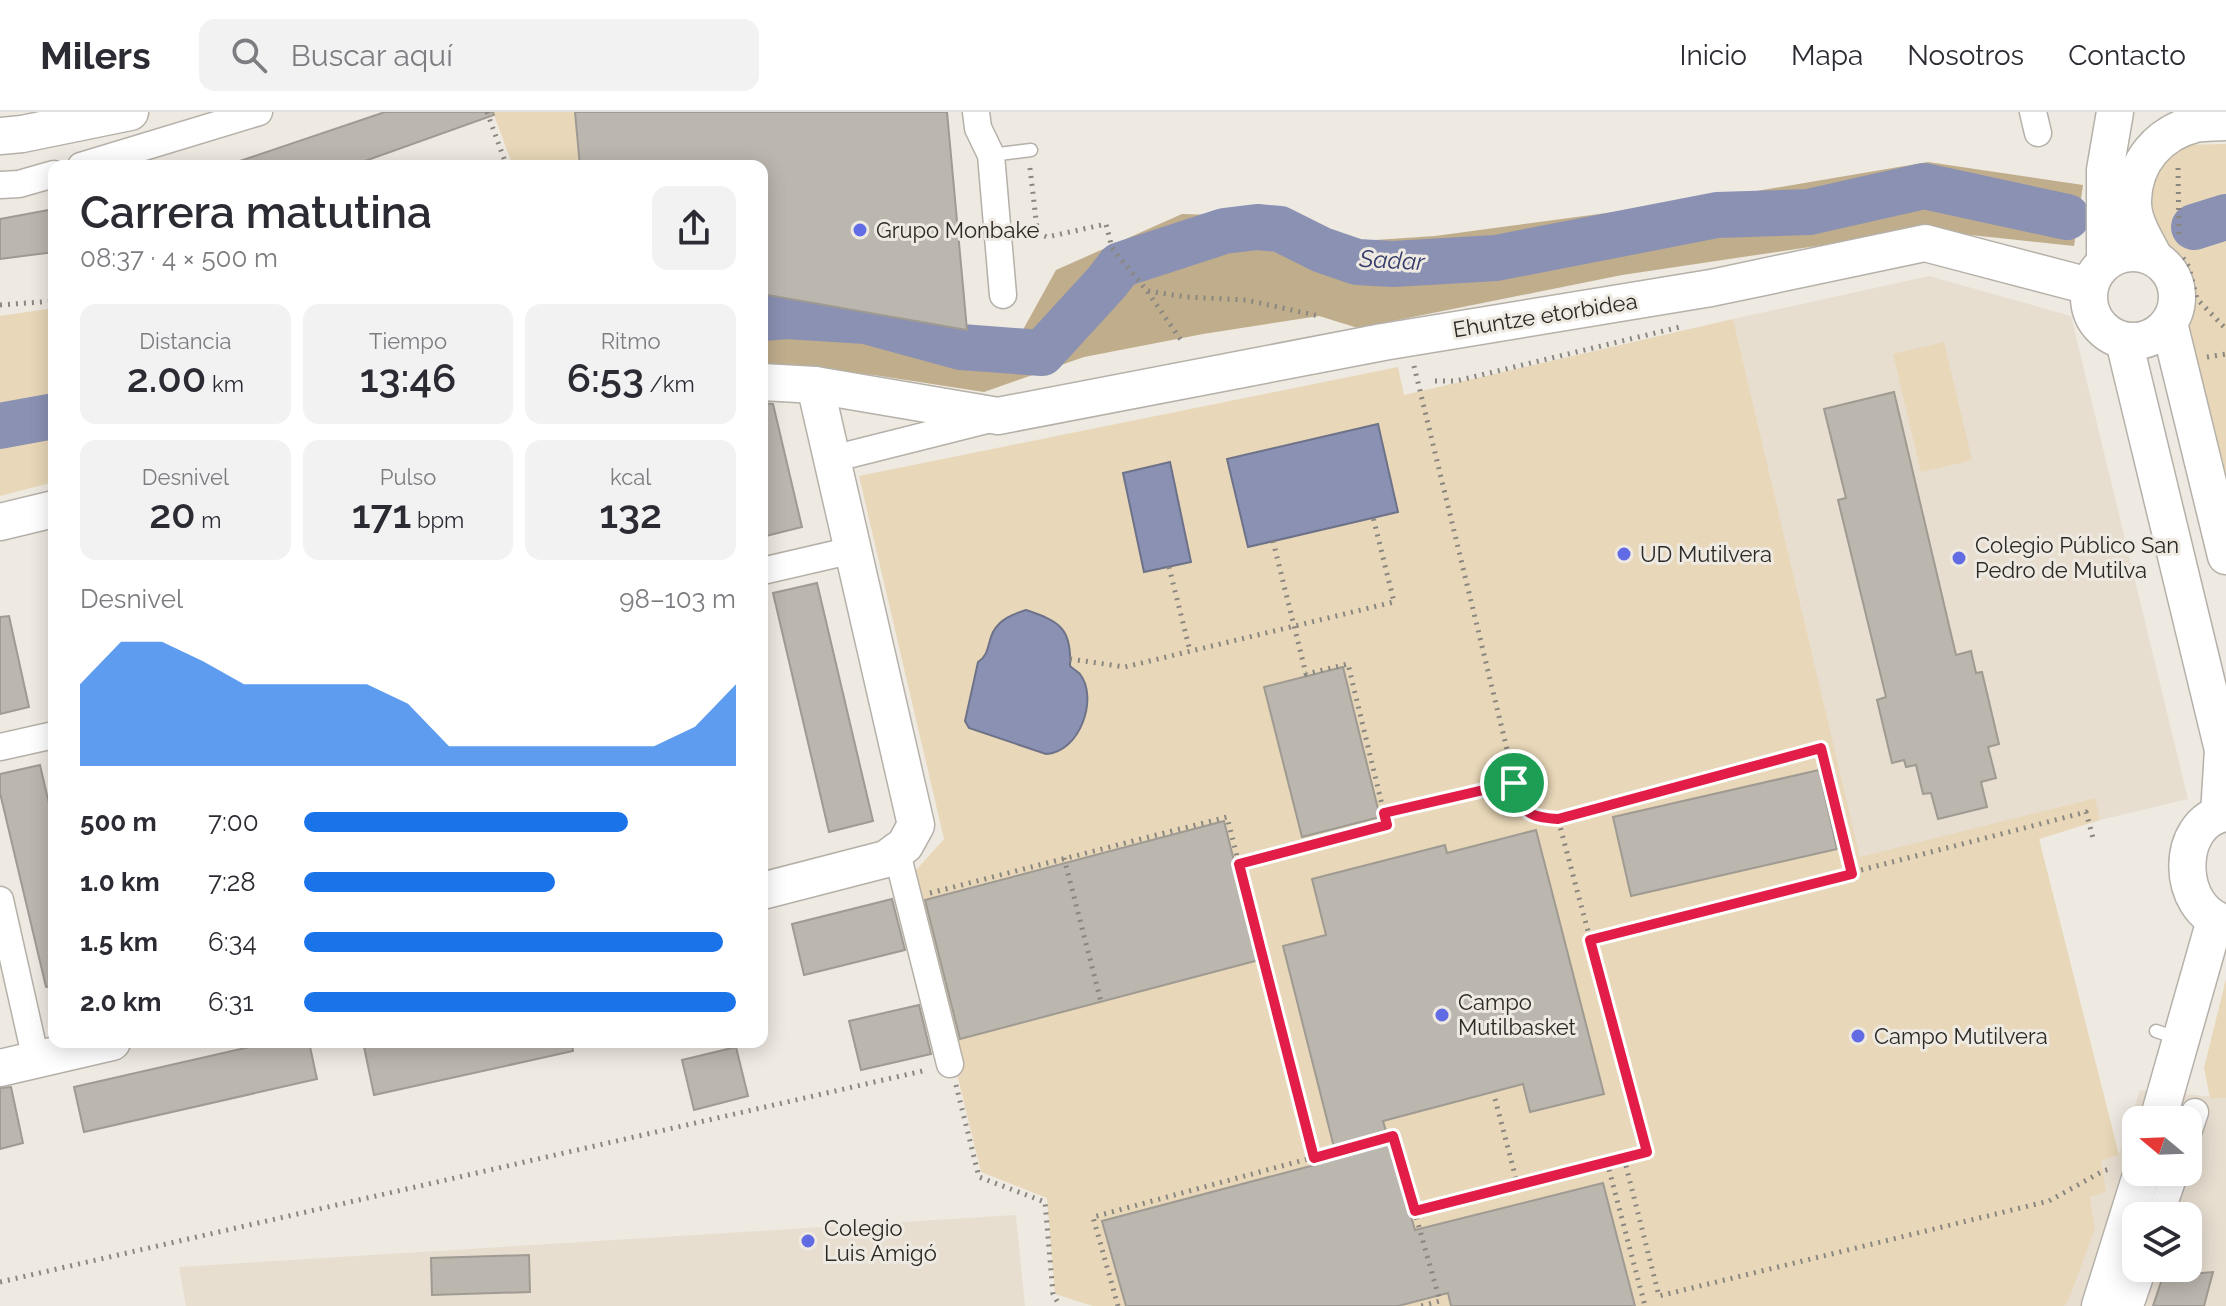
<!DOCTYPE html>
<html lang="es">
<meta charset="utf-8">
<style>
body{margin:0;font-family:Raleway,sans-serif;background:#f2f2f3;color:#2b2b33;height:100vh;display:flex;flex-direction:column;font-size:30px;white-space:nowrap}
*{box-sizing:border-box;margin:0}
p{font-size:26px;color:#7c7c81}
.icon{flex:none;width:44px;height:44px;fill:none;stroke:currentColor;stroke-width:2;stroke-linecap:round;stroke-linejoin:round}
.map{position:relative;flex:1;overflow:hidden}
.panel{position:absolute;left:48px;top:48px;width:720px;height:888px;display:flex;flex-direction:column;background:#fff;border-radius:16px;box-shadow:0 4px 20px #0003}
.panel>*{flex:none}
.needle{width:52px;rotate:289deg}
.tools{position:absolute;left:2122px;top:994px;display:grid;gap:16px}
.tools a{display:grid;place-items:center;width:80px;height:80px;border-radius:16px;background:#fff;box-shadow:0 4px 20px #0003;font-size:40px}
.pin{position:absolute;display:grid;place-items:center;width:68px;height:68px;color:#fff;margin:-34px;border:4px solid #fff;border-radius:50%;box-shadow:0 2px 8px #0007}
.round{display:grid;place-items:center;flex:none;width:84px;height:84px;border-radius:16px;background:#f2f2f3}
.headline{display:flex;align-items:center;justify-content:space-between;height:136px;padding:0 32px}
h1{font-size:44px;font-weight:600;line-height:60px}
.figures{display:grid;grid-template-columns:repeat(3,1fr);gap:12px;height:136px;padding:8px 32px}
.figures div{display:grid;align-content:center;border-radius:16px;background:#f2f2f3;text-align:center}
.figures b{font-size:40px;font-weight:600}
.figures small{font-size:22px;font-weight:400}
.figures p{font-size:22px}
.chart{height:224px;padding:16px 32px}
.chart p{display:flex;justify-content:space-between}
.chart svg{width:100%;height:144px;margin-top:8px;fill:#1a73e8;opacity:.7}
ul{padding:0 32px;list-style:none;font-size:26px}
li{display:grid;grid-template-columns:128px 96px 1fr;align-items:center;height:60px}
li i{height:20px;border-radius:10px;background:#1a73e8}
header{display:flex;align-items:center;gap:48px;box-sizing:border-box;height:112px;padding:0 40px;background:#fff;border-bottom:2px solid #e1e1e2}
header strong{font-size:38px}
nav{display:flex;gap:44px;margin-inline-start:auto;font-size:28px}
.search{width:560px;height:72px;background:#f2f2f3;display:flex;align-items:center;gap:20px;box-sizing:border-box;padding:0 28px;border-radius:16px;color:#7c7c81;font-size:30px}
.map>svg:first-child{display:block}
.built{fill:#e7ded0;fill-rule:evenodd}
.green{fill:#e8d7b8}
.forest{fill:#c0ad8c}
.water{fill:#8a91b3;stroke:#6e7289;stroke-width:2}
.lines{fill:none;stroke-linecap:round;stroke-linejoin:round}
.river{stroke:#8a91b3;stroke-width:46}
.building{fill:#bbb6ae;stroke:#9f9a92;stroke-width:2}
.lane-casing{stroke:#b5b1a9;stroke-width:15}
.street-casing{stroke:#b5b1a9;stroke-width:29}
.secondary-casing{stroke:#b5b1a9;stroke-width:39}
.path{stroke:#8a8781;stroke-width:5;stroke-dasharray:2 6;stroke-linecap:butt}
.lane{stroke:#fff;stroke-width:12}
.street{stroke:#fff;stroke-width:26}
.secondary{stroke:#fff;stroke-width:36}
.route-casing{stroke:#fff;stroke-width:16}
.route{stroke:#e11d48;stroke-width:10}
.poi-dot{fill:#616ce4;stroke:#eee9e1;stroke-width:3}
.labels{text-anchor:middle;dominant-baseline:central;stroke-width:6;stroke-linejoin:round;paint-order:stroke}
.poi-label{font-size:22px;fill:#2b2926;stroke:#eee9e1;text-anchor:start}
.street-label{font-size:22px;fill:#2b2926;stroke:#eee9e1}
.water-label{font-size:24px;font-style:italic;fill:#353c6c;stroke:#eee9e1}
</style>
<header>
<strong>Milers</strong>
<div class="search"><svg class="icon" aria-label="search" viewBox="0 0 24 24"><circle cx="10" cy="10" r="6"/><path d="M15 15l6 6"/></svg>Buscar aquí</div>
<nav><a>Inicio</a><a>Mapa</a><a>Nosotros</a><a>Contacto</a></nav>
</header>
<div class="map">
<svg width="2226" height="1194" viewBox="0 0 2226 1194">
<rect width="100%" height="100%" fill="#eee9e1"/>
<g class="built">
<polygon points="1929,164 2071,204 2188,687 2100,708 2094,686 1860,746 1733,207"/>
<path d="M2140,978L2226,986V1194H2064L2095,1116L2090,1085L2100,1048L2119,1042ZM2136,1008H2188V1060H2136ZM2136,1104H2188V1156H2136Z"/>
<polygon points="1016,1103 1025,1194 186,1194 179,1155"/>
</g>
<g class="green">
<polygon points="493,0 579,0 583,54 513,54"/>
<polygon points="2226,32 2226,359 2213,357 2180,216 2187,189 2186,167 2164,142 2148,91 2149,71 2161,51 2180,33"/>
<polygon points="54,196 54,370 0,384 0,204"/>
<polygon points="1733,207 1860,745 2095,686 2100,708 2039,727 2119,1043 2101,1048 2106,1080 2090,1085 2095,1116 2069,1187 2064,1194 1093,1194 1055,1182 1047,1086 981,1060 909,766 944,727 859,364 1398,255 1404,283"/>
<polygon points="1944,230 1972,348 1921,360 1893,242"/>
<polygon points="2226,867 2226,986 2210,986 2204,956"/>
</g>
<polygon class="forest" points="1928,50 2083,73 2074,134 1924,118 1622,163 1358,216 1319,204 1203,222 1084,245 984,280 874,263 762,255 762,196 866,204 963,225 1019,225 1056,158 1182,102 1278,105 1330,131 1435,124 1704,88"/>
<g class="water">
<polygon points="1378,312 1398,400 1248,435 1227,347"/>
<polygon points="1170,350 1191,450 1144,460 1123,361"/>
<path d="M1026,498C1059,509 1072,516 1070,554C1073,557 1077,559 1080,562C1099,587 1079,641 1046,642L969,616L965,609L978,550C990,542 987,532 993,520C1000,507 1013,502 1026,498Z"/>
</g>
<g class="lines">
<g class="river">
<polyline points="2194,115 2226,105"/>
<polyline points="762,206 787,204 866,209 961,235 1042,241 1107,170 1120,153 1224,119 1257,115 1280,117 1322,138 1357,150 1393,152 1496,146 1717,103 1809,100 1924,74 2067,105"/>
<polyline points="0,314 54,304"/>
</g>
</g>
<g class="building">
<polygon points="385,0 493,0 494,3 351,54 238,54 237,50"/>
<polygon points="575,0 947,0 967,218 762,182 762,54 580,54"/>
<polygon points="54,97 54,140 0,147 0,107"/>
<polygon points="1894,280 1956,543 1971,539 1976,561 1982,560 1999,632 1988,635 1996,666 1981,670 1987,695 1938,707 1931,681 1923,682 1916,653 1906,655 1904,648 1892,651 1877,588 1886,585 1838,388 1846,386 1824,297"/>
<polygon points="762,291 773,292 802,415 762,425"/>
<polygon points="817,471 873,709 829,720 773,481"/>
<polygon points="9,504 29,595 0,602 0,505"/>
<polygon points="1343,555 1380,705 1302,725 1264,575"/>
<polygon points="40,653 54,713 54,874 46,875 0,681 0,662"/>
<polygon points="1819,658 1837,737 1631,784 1613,705"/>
<polygon points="1224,709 1259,848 960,927 925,788"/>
<polygon points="1536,718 1604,982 1530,1000 1523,972 1383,1009 1415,1118 1603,1071 1635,1194 1451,1194 1448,1181 1398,1194 1126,1194 1102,1109 1337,1047 1283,834 1326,823 1312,767 1445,733 1447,741"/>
<polygon points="892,787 905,838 804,863 792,812"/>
<polygon points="919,893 931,942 861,958 849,909"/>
<polygon points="271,930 309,930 317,967 84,1020 74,975"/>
<polygon points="363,930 572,930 573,939 374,983"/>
<polygon points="736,935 748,984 694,998 682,948"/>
<polygon points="11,975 23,1031 0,1037 0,976"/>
<polygon points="529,1143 530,1180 432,1183 431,1146"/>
<polygon points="2213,1160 2204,1194 2153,1194 2163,1164"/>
</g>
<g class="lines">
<g class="lane-casing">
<g id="lane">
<polyline points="991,43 1031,38"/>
<polyline points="2156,919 2180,927"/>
</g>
</g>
<g class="street-casing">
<g id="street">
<polyline points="976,0 978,16 991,43 1003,183"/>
<polyline points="2033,0 2038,21"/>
<polyline points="81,54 259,0"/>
<polyline points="0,73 19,72 54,62"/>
<polyline points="832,347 995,306"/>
<polyline points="762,459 853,438"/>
<polyline points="0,635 54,623"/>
<polyline points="897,741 950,952"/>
<polyline points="0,788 36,948"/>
<polyline points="2188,1021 2195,1000"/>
<polyline points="2160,1104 2175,1060"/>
<polyline points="2130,1194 2143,1156"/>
</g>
</g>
<g class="secondary-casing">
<g id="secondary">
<polyline points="0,24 22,22 130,0"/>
<circle cx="2133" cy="185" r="44"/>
<path d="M2154,145C2145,128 2132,108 2133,88C2134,50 2159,21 2195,12C2204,10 2216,11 2226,10"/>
<polyline points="2105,149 2105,58 2115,0"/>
<polyline points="2169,211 2226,444"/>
<polyline points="2124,229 2223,638 2219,702"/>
<polyline points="762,270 815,273 998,304 1383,230 1711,176 1925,131 2089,174"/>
<polyline points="0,410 54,397"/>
<path d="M2226,701C2174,709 2175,799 2226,811"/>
<polyline points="762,779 886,747 905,733 916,713 815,273"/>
<polyline points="0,956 112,930"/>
<polyline points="2158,1008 2215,808"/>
<polyline points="2100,1194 2142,1060"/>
</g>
</g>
<g class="path">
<polyline points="487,0 506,52 501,54"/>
<polyline points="1030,56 1037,116 1040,122 1047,125 1106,112 1112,136 1147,179 1183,231"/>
<polyline points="2178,56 2179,126"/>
<polyline points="2183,146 2189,155 2197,187 2226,217"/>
<polyline points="1148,179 1186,185 1246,188 1319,204"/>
<polyline points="0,193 54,189"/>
<polyline points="2207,245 2226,242"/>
<polyline points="1414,254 1521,695 1536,706 1558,707 1647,1040 1415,1099"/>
<polyline points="1435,269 1456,269 1680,215"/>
<polyline points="1273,429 1306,562 1348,552 1384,701"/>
<polyline points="1169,455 1190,539"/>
<polyline points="1070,547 1125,555 1394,490 1373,405"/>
<polyline points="1558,707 1821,636 1852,762"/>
<polyline points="1064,746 1101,890"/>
<polyline points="1239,752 1387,713 1384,701 1514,671"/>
<polyline points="930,781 1227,705 1314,1046"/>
<polyline points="1590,828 2086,700 2093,726"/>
<polyline points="956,973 979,1065 1045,1090 1053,1182 1060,1194"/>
<polyline points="1495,987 1518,1074"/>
<polyline points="1624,1046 1659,1184 2049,1089 2103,1059 2113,1056"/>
<polyline points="1607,1050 1645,1194"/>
<polyline points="0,1170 927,958"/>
<polyline points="1118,1194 1093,1105 1393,1024 1440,1189 1421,1194"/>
</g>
<use href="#lane" class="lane"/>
<use href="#street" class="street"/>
<use href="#secondary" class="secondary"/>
</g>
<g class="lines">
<g class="route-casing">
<path id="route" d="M1821,636L1852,762L1590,828L1647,1040L1415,1099L1393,1024L1314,1046L1239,752L1387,713L1384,701L1514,671C1523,701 1527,705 1558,707Z"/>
</g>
<use href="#route" class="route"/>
</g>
<g class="poi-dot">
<circle cx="860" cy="118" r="8"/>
<circle cx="1624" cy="442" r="8"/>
<circle cx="1959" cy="446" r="8"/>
<circle cx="1442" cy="903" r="8"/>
<circle cx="1858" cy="924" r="8"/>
<circle cx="808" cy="1129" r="8"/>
</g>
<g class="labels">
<g class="poi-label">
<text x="876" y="118">Grupo Monbake</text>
<text x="1975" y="433">Colegio Público San<tspan x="1975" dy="25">Pedro de Mutilva</tspan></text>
<text x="1640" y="442">UD Mutilvera</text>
<text x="1458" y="890">Campo<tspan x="1458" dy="25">Mutilbasket</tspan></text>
<text x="1874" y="924">Campo Mutilvera</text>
<text x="824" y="1116">Colegio<tspan x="824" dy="25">Luis Amigó</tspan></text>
</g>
<g class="street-label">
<text transform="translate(1545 203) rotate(-9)">Ehuntze etorbidea</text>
</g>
<g class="water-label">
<text transform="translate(1392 148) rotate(3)">Sadar</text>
</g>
</g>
</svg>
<div class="tools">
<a><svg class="needle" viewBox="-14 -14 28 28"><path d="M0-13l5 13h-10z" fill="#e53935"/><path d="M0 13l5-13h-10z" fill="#7c7c81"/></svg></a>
<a><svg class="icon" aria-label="layers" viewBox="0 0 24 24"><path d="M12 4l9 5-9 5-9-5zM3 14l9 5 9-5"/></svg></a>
</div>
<div class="pin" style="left:1514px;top:671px;background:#1e9e55"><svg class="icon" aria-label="arrive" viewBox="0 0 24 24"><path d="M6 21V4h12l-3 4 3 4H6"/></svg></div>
<section class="panel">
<div class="headline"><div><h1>Carrera matutina</h1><p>08:37 · 4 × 500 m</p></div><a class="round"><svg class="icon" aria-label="share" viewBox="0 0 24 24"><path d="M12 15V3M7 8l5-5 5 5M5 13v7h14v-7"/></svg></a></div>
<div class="figures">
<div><p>Distancia</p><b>2.00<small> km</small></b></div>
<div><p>Tiempo</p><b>13:46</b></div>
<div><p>Ritmo</p><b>6:53<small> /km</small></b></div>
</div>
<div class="figures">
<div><p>Desnivel</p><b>20<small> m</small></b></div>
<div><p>Pulso</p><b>171<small> bpm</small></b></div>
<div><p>kcal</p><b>132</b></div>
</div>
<div class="chart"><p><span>Desnivel</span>98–103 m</p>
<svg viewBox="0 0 160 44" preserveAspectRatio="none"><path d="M0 44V19L10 6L20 6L30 12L40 19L50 19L60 19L70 19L80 25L90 38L100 38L110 38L120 38L130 38L140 38L150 32L160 19V44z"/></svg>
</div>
<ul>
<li><b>500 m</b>7:00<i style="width:75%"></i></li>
<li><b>1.0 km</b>7:28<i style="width:58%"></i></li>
<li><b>1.5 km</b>6:34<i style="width:97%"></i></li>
<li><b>2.0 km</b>6:31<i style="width:100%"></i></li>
</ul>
</section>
</div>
